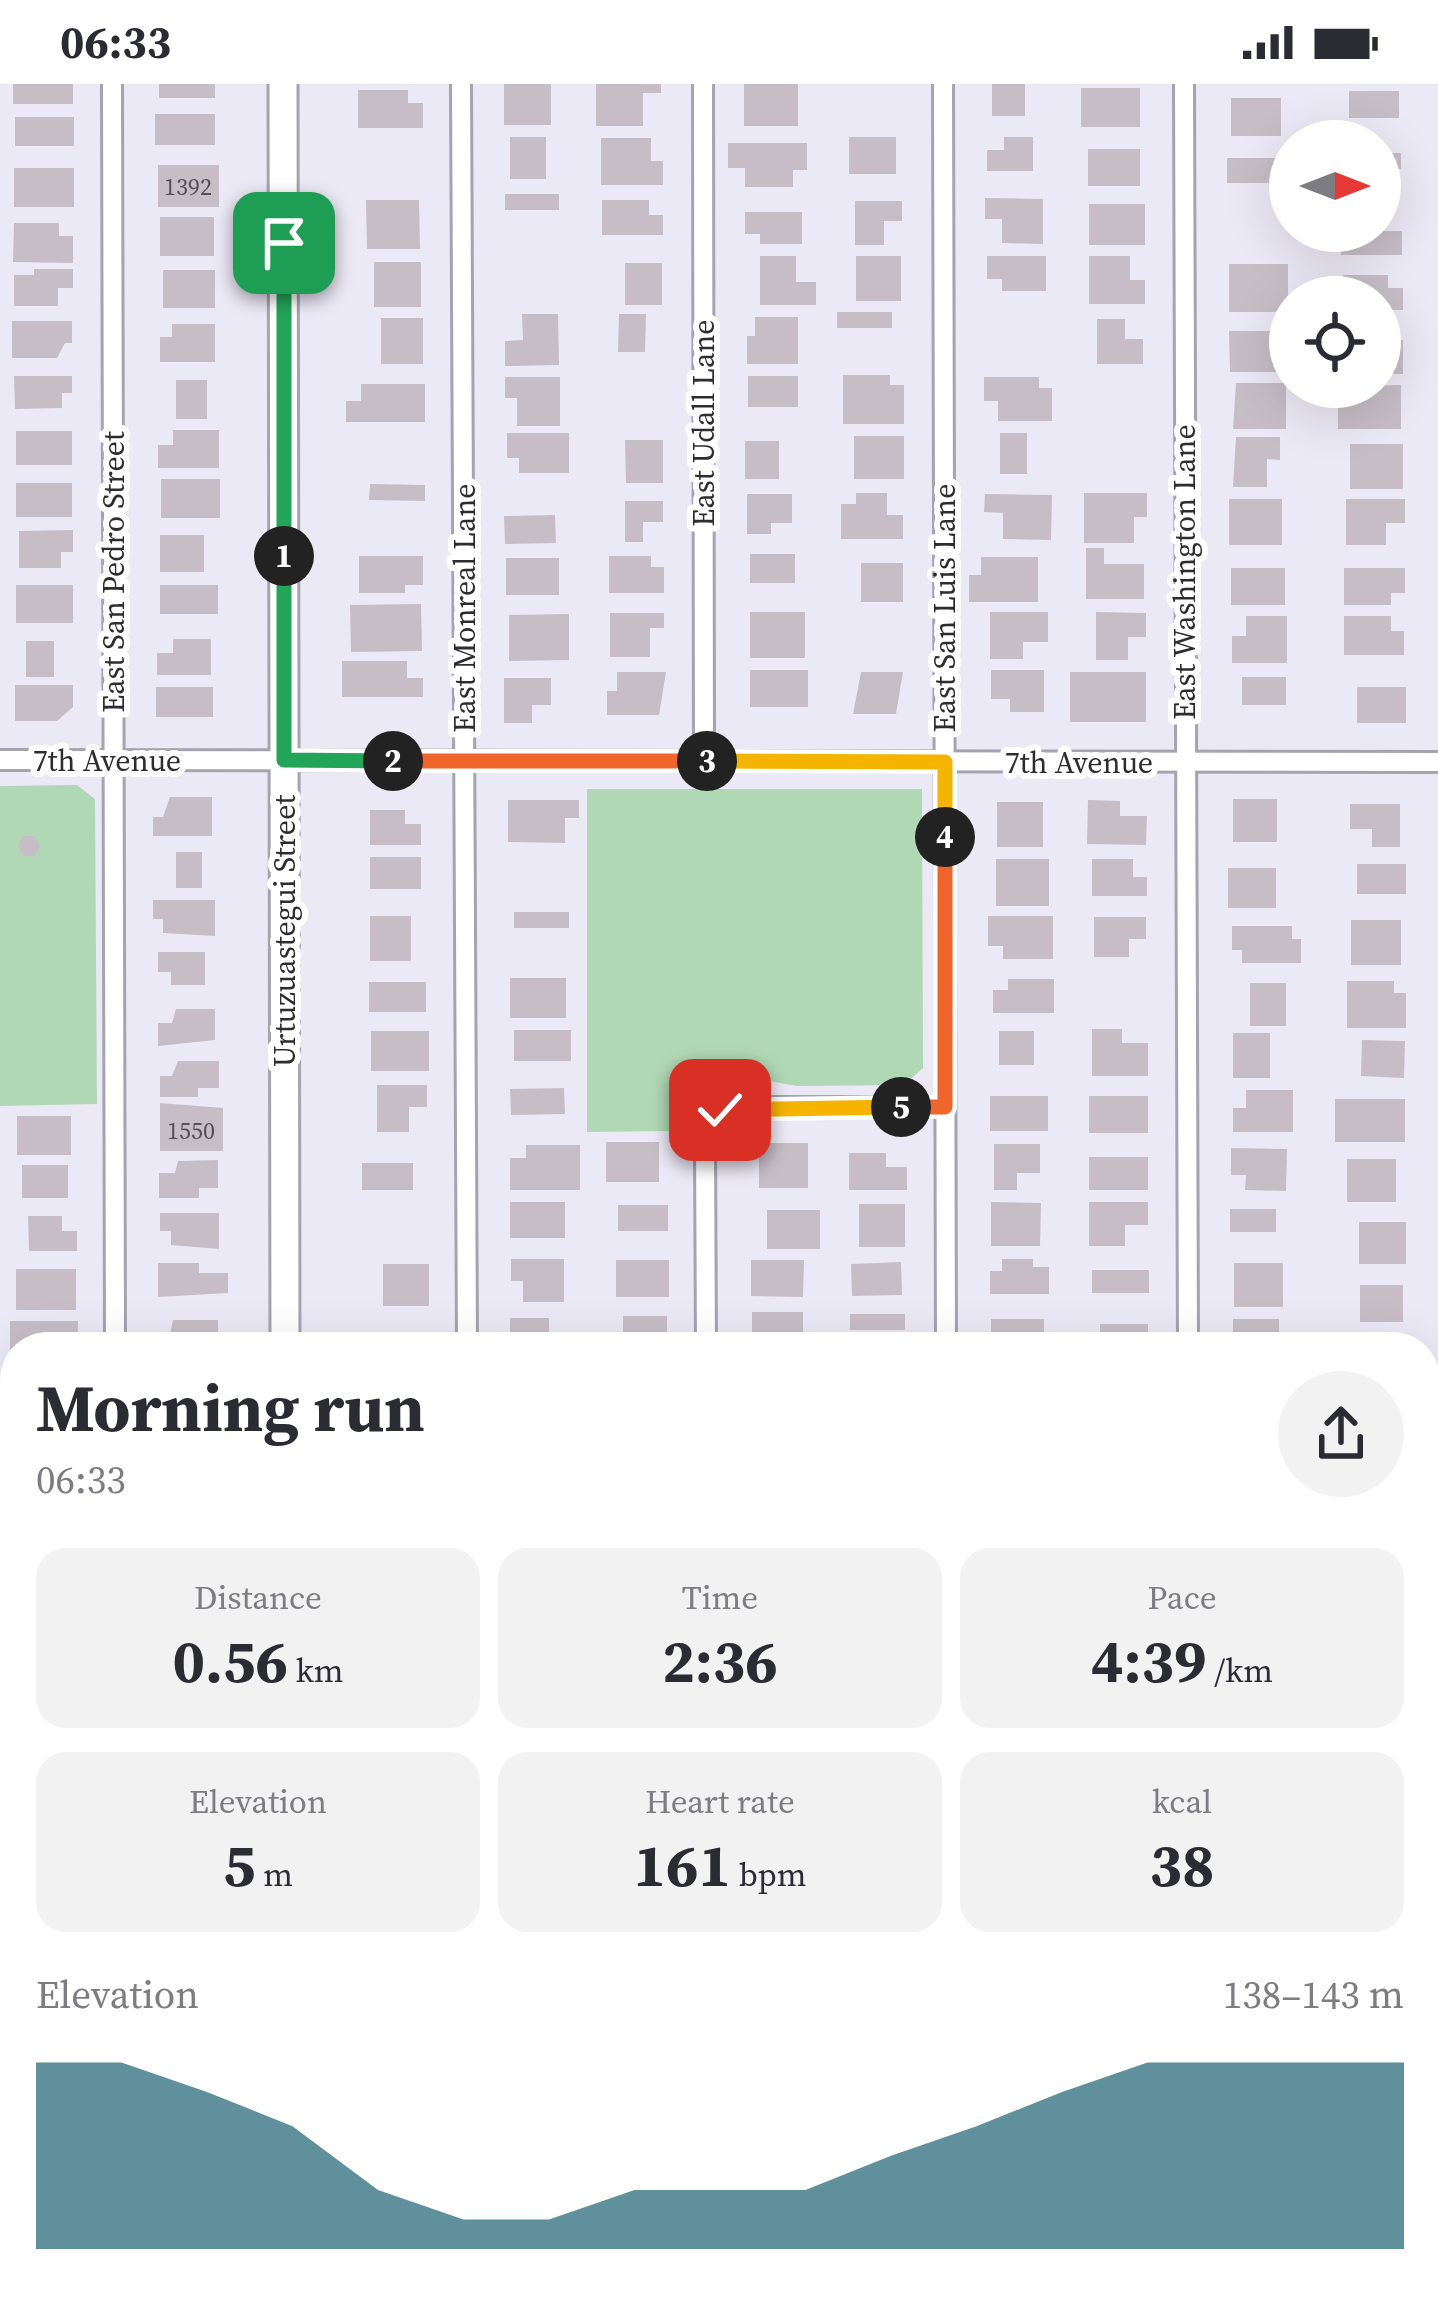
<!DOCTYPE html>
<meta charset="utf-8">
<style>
body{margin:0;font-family:"Source Serif 4",serif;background:#f2f2f3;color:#2b2b33;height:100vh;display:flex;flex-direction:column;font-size:45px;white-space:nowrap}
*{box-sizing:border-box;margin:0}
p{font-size:39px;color:#7c7c81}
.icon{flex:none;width:66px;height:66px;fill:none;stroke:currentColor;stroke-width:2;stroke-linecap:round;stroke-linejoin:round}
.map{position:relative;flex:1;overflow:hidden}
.details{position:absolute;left:0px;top:1248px;width:1440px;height:975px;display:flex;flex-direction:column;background:#fff;border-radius:48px 48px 0 0;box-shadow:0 12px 48px #0002}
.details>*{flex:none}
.needle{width:78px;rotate:90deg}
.controls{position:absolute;left:1269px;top:36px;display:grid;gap:24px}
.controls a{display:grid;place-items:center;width:132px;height:132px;border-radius:50%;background:#fff;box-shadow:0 12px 48px #0002;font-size:60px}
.pin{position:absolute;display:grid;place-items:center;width:102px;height:102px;color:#fff;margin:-51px;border-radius:24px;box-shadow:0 6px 18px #0006}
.km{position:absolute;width:60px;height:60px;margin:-30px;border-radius:50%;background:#222;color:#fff;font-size:33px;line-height:60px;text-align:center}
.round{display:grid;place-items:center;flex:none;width:126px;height:126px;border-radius:63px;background:#f2f2f3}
.head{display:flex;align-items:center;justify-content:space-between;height:204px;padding:0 36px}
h1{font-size:66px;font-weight:700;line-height:90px}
.figures{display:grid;grid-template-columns:repeat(3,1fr);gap:18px;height:204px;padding:12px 36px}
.figures div{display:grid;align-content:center;border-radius:30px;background:#f2f2f3;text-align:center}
.figures b{font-size:60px;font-weight:700}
.figures small{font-size:33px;font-weight:400}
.figures p{font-size:33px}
.chart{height:336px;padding:24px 36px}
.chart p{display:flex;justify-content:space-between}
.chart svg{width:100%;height:216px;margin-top:12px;fill:#1c6272;opacity:.7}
.status{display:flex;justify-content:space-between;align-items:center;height:84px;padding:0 60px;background:#fff;direction:ltr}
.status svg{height:33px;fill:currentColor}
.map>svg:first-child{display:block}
.green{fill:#b1d8b5}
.building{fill:#c7bdc7}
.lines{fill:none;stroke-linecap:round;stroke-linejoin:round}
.minor-casing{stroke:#a6a3b0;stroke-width:24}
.tertiary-casing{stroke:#a6a3b0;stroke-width:30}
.secondary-casing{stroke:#a6a3b0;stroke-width:33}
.minor{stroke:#fff;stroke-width:18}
.tertiary{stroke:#fff;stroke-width:24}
.secondary{stroke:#fff;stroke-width:27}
.split-1-casing{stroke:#fff;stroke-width:24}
.split-2-casing{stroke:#fff;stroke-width:24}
.split-3-casing{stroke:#fff;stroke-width:24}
.split-4-casing{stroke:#fff;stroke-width:24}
.split-5-casing{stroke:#fff;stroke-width:24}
.split-6-casing{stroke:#fff;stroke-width:24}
.split-1{stroke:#22a559;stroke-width:15}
.split-2{stroke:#22a559;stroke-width:15}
.split-3{stroke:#f0652b;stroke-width:15}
.split-4{stroke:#f5b400;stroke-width:15}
.split-5{stroke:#f0652b;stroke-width:15}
.split-6{stroke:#f5b400;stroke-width:15}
.labels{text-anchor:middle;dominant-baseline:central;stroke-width:12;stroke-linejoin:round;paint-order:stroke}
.number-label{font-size:24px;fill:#545056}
.street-label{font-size:30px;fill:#2e2c31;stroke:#fff}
</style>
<div class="status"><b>06:33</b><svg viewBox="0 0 49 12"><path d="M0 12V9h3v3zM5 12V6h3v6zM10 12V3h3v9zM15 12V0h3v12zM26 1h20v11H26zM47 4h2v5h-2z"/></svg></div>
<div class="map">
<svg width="1438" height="2222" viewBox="0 0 1438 2222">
<rect width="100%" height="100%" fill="#ece9f6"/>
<g class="green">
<polygon points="77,701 95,715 97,1020 0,1022 0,702"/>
<polygon points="587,705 922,705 923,984 904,1001 797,1002 729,990 696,999 682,1011 672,1047 587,1048"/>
<polygon points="0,2132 15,2132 15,2208 95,2208 95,2222 0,2222"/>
</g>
<g class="building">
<rect x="13" y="0" width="60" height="20"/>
<rect x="159" y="0" width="56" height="14"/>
<rect x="504" y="0" width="47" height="41"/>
<polygon points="596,0 661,0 661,9 643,9 643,42 596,42"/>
<rect x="744" y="0" width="54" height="42"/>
<rect x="992" y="0" width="33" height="32"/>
<rect x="1081" y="4" width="59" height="39"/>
<polygon points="358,6 408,6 408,19 423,19 423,44 358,44"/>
<rect x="1349" y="7" width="50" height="27"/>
<rect x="1231" y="14" width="50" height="38"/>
<rect x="155" y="30" width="60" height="31"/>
<rect x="15" y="33" width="59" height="29"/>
<rect x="510" y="53" width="36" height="42"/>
<rect x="849" y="53" width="47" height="37"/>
<polygon points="1004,53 1033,53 1033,87 987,87 987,66 1004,66"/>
<polygon points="601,54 651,54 651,77 663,77 663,101 601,101"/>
<polygon points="728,59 807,59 807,86 793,86 793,103 745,103 745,84 728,84"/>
<rect x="1088" y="65" width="52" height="37"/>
<rect x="1380" y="69" width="21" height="16"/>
<rect x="1227" y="74" width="62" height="25"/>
<rect x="158" y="81" width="61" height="42"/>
<rect x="14" y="84" width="60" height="39"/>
<rect x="505" y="110" width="54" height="16"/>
<polygon points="985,114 1043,115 1043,160 1002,159 1002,135 985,135"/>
<polygon points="366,116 419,116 420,165 367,165"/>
<polygon points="602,116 649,116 649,131 663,131 663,151 602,151"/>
<polygon points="855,117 902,117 902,137 884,137 884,161 855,161"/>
<rect x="1089" y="120" width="56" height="41"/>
<polygon points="745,128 802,128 802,160 760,160 760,150 745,150"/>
<rect x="160" y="133" width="54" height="39"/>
<polygon points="14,139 59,139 59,152 73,152 73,179 13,178"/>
<rect x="1341" y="147" width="61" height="24"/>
<polygon points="760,172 796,172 796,198 816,198 816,221 760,221"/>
<rect x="856" y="172" width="45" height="45"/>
<polygon points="987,172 1046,172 1046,207 1002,207 1002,195 987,195"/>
<polygon points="1089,172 1130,172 1130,196 1145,196 1145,220 1089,220"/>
<rect x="374" y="178" width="47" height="45"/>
<rect x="625" y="179" width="37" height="42"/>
<rect x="1229" y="180" width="59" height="48"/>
<polygon points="34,185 73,185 73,204 58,204 58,222 14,222 14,191 34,191"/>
<rect x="163" y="186" width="52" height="38"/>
<polygon points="1343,191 1388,191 1388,204 1403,204 1403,226 1380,226 1380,213 1343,213"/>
<rect x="837" y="228" width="55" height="16"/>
<polygon points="522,230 558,230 559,281 505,282 505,257 523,256"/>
<polygon points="619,230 646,230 645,268 618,268"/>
<polygon points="755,233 798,233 798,280 747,280 747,252 755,252"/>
<rect x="381" y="234" width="42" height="46"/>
<polygon points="1097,235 1125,235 1125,255 1143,255 1143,280 1097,280"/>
<polygon points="12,237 72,237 72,259 65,259 57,274 12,274"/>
<polygon points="172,240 215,240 215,278 160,278 160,253 172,253"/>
<polygon points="1229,247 1278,247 1278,288 1230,288"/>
<rect x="1380" y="256" width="23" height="34"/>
<polygon points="843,291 890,291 890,301 904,301 904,340 843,340"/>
<polygon points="14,292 72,292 72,309 62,309 62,324 15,325"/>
<rect x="748" y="292" width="50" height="31"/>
<polygon points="505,293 560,293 560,342 517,342 517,314 505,314"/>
<polygon points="984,293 1039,293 1039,304 1052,304 1052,337 998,337 998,317 984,317"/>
<rect x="176" y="296" width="31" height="39"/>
<polygon points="1236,299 1286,299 1286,345 1233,345"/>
<polygon points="361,300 425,300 425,338 346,338 346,317 361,317"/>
<polygon points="1401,301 1401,345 1338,345 1338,303"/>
<polygon points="173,346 219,346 219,384 158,384 158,361 173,361"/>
<rect x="16" y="347" width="56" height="34"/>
<polygon points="507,349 569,349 569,389 519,389 519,374 507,374"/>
<rect x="1000" y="349" width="27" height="41"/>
<rect x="854" y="352" width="50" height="43"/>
<polygon points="1236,353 1280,353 1280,376 1267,375 1267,403 1233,403"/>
<polygon points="625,356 663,356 663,399 626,399"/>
<rect x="745" y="357" width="34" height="38"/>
<rect x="1350" y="360" width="53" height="45"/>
<rect x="161" y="395" width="59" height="39"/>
<rect x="16" y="399" width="56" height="34"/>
<polygon points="370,400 425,401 425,417 369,416"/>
<polygon points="856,409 887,409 887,431 903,431 903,455 841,455 841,420 856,420"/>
<polygon points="1084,409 1147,409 1147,433 1134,433 1134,459 1084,459"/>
<polygon points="747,410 792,410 792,439 771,439 771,450 747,450"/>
<polygon points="985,410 1052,411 1051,456 1003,455 1003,429 984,428"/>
<rect x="1229" y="415" width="53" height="46"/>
<polygon points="1346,415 1405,415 1405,439 1386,439 1386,461 1346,461"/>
<polygon points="625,417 663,417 663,438 643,438 643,458 625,458"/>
<polygon points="555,431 556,459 505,460 504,432"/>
<polygon points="73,446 73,468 61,468 61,484 19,484 19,447"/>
<rect x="160" y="451" width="44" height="37"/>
<polygon points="1086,464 1104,464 1104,480 1144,480 1144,515 1086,515"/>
<rect x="750" y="470" width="45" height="29"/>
<polygon points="359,472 423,472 423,501 405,501 405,509 359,509"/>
<polygon points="609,472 651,472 651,483 664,483 664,509 609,509"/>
<polygon points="981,473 1038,473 1038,518 969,518 969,491 981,491"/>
<rect x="506" y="474" width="53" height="37"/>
<rect x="861" y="479" width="42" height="39"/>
<rect x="1231" y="484" width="54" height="37"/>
<polygon points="1344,484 1405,484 1405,509 1391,509 1391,521 1344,521"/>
<rect x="16" y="501" width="57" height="38"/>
<rect x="160" y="501" width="58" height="29"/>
<polygon points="421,520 422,567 351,568 350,521"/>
<rect x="750" y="528" width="55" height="46"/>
<polygon points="990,528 1048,528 1048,558 1023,558 1023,575 990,575"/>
<polygon points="1096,528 1146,529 1146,553 1128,553 1128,576 1096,576"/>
<polygon points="610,529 664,529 664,544 650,544 650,573 610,573"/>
<polygon points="569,530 569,576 509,577 509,531"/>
<polygon points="1246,532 1287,532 1287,579 1232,579 1232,552 1246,552"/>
<polygon points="1344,532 1391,532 1391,547 1404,547 1404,571 1344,571"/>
<polygon points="173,555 211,555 211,591 157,591 157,569 173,569"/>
<rect x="26" y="557" width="28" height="36"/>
<polygon points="342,577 407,577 407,594 423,594 423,613 342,613"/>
<rect x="750" y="586" width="58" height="37"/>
<polygon points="991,586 1044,586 1044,628 1010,628 1010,615 991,615"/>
<polygon points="617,588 666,588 659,631 607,631 607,607 617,607"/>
<polygon points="861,588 903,588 896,630 853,630"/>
<rect x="1070" y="588" width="76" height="50"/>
<rect x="1242" y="593" width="44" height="28"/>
<polygon points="504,594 551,594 551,621 532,621 532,639 504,639"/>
<polygon points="15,601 73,601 73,623 57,637 15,637"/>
<rect x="156" y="603" width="57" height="30"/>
<rect x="1357" y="603" width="49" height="36"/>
<polygon points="170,713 212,713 212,752 153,752 153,733 163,733"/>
<rect x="1233" y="715" width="44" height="43"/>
<polygon points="508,716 579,716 579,734 565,734 565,759 508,758"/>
<polygon points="1088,716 1120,717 1120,732 1147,732 1146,761 1087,760"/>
<rect x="997" y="718" width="46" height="45"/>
<polygon points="1350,720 1400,720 1400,763 1372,763 1372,745 1350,745"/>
<polygon points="370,726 405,726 405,740 421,740 421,761 370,761"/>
<polygon points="23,752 34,752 40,762 35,772 23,772 18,762"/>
<rect x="176" y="768" width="26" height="36"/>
<rect x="370" y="773" width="51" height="32"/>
<rect x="996" y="775" width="53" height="47"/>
<polygon points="1092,775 1133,775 1133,793 1147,793 1147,812 1092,812"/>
<rect x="1357" y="780" width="49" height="30"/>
<rect x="1228" y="784" width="48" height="40"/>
<polygon points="153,816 215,816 215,852 163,849 163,835 153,835"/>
<rect x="514" y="828" width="55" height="16"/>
<rect x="370" y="832" width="41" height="45"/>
<polygon points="988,832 1053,832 1053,875 1003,875 1003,862 988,862"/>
<polygon points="1094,833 1146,833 1146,855 1129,855 1129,873 1094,873"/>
<rect x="1351" y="836" width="50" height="45"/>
<polygon points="1232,842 1292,842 1292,855 1301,855 1301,879 1242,879 1242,866 1232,866"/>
<polygon points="158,868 205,868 205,901 171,901 171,888 158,888"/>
<rect x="510" y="894" width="56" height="40"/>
<polygon points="1008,895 1054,895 1054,929 993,929 993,906 1008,906"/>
<polygon points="1347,897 1394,897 1394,909 1406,909 1406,944 1347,944"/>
<rect x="369" y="898" width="57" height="30"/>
<rect x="1250" y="899" width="36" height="43"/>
<polygon points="176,925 215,925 215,956 158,962 158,939 172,939"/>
<polygon points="1092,945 1122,945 1122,959 1148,959 1148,992 1092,992"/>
<rect x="514" y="946" width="57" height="31"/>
<rect x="371" y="947" width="58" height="40"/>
<rect x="999" y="947" width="35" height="34"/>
<rect x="1233" y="949" width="37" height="45"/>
<polygon points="1362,956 1405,957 1404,994 1361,992"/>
<polygon points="178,977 219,977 219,1004 198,1004 198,1013 160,1013 160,992 172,992"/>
<polygon points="377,1001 427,1001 427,1023 409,1023 409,1048 377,1048"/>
<polygon points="564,1004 565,1030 511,1031 510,1005"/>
<polygon points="1246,1006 1293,1006 1293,1048 1233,1048 1233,1024 1246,1024"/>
<rect x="990" y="1012" width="58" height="35"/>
<rect x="1089" y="1012" width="59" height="37"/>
<rect x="1335" y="1015" width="70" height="43"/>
<polygon points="160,1019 223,1024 223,1067 160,1067"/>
<rect x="17" y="1032" width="54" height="39"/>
<rect x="606" y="1058" width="53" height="40"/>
<rect x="759" y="1059" width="49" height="45"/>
<polygon points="994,1060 1040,1060 1040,1089 1017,1089 1017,1106 994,1106"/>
<polygon points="526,1061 580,1061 580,1106 510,1106 510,1074 526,1074"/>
<polygon points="1231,1064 1287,1065 1286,1107 1245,1106 1246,1091 1231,1091"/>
<polygon points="849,1069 886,1069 886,1083 907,1083 907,1106 849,1106"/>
<rect x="1089" y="1073" width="59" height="33"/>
<rect x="1347" y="1075" width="49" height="43"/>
<polygon points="218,1076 218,1104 199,1104 199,1114 159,1114 159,1089 175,1089 178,1077"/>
<rect x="362" y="1079" width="51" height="27"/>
<rect x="22" y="1081" width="46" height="33"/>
<rect x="510" y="1118" width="55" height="36"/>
<polygon points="991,1118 1041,1119 1040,1162 991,1162"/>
<polygon points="1089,1118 1148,1118 1148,1141 1125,1141 1125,1162 1089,1162"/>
<rect x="859" y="1120" width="46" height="43"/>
<rect x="618" y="1121" width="50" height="26"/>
<rect x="1230" y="1125" width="46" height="23"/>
<rect x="767" y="1126" width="53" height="39"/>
<polygon points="160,1129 219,1129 219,1165 171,1161 171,1147 160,1147"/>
<polygon points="28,1132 62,1132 62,1147 77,1147 77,1167 29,1167"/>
<rect x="1359" y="1138" width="47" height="42"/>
<polygon points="511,1175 564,1175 564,1218 523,1218 523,1197 511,1197"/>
<polygon points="1002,1175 1033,1175 1033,1183 1049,1183 1049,1210 990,1210 990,1187 1002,1187"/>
<rect x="616" y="1176" width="53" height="37"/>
<polygon points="751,1176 804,1176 803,1213 751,1212"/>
<polygon points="901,1178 902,1211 852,1212 851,1180"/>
<polygon points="158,1179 199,1179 199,1189 228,1189 228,1209 158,1213"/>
<rect x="1234" y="1179" width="49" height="44"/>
<rect x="383" y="1180" width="46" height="42"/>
<rect x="16" y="1185" width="60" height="41"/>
<rect x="1092" y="1186" width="57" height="23"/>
<rect x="1360" y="1201" width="43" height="37"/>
<rect x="752" y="1228" width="51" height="35"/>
<rect x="850" y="1230" width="55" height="16"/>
<rect x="623" y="1232" width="44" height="31"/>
<rect x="510" y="1234" width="39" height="29"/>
<rect x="991" y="1235" width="53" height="28"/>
<rect x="1233" y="1235" width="46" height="28"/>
<polygon points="173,1236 218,1236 218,1263 158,1263 158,1251 170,1251"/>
<polygon points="10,1237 78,1237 78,1263 15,1263 15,1272 10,1272"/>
<rect x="1100" y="1240" width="48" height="23"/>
<rect x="355" y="1249" width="43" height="14"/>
<rect x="1384" y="1250" width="23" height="13"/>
<rect x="2" y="1699" width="13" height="42"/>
<rect x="4" y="1814" width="11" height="58"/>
<rect x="1425" y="2037" width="13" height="57"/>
<polygon points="1425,2193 1431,2193 1431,2222 1394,2222 1394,2208 1425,2208"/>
<rect x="163" y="2208" width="57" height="14"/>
<rect x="501" y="2208" width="44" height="7"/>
<rect x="593" y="2208" width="61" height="7"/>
<polygon points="842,2208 892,2208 892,2213 841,2212"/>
<rect x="980" y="2208" width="41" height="14"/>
<rect x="1104" y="2208" width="36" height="14"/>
<rect x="1160" y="2208" width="43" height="14"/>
<rect x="1214" y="2208" width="44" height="14"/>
<rect x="1276" y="2208" width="36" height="14"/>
<rect x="1344" y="2208" width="36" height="14"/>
</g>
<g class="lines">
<g class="minor-casing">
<g id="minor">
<polyline points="112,0 115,1263"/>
<polyline points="461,0 467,1263"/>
<polyline points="703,0 704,677"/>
<polyline points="943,0 946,1263"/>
<polyline points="1184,0 1188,1263"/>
<polyline points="0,676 1438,678"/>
<polyline points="706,1263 705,1059 711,1031 730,1023 945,1023"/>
<polyline points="0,1772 15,1772"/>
<polyline points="0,2107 15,2108"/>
<polyline points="1425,2137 1438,2137"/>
<polyline points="457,2208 457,2222"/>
<polyline points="938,2208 939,2222"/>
<polyline points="119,2222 119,2208"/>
<polyline points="696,2222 696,2208"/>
</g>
</g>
<g class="tertiary-casing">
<polyline id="tertiary" points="0,1944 15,1944"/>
</g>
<g class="secondary-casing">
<g id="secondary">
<polyline points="283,0 285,1263"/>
<polyline points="1425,1943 1438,1943"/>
<polyline points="286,2208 286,2222"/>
</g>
</g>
<use href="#minor" class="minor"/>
<use href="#tertiary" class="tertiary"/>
<use href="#secondary" class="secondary"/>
</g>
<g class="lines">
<g class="split-1-casing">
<polyline id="split-1" points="284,159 284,472"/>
</g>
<g class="split-2-casing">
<polyline id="split-2" points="284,472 284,676 393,677"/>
</g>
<g class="split-3-casing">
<polyline id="split-3" points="393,677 707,677"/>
</g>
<g class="split-4-casing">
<polyline id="split-4" points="707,677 945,678 945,753"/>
</g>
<g class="split-5-casing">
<polyline id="split-5" points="901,1023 945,1023 945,753"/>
</g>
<g class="split-6-casing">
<polyline id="split-6" points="720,1026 901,1023"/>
</g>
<use href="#split-1" class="split-1"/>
<use href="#split-2" class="split-2"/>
<use href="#split-3" class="split-3"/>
<use href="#split-4" class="split-4"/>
<use href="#split-5" class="split-5"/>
<use href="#split-6" class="split-6"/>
</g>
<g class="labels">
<g class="number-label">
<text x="188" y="102">1392</text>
<text x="191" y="1046">1550</text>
</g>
<g class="street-label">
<text transform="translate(703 339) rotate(-90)">East Udall Lane</text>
<text transform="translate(113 488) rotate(-90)">East San Pedro Street</text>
<text transform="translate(1184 488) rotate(-90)">East Washington Lane</text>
<text transform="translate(464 524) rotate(-90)">East Monreal Lane</text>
<text transform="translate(944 524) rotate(-90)">East San Luis Lane</text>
<text x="107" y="676">7th Avenue</text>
<text x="1079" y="678">7th Avenue</text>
<text transform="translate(284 847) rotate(-90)">Urtuzuastegui Street</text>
</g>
</g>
</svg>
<div class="controls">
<a><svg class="needle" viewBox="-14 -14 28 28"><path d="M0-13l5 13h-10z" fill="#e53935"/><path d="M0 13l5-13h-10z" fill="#7c7c81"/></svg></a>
<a><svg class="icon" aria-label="locate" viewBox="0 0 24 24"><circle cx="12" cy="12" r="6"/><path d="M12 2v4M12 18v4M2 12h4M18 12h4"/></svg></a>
</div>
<div class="pin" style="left:284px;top:159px;background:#1e9e55"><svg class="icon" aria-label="arrive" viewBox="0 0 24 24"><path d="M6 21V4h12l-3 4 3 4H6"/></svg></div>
<div class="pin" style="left:720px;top:1026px;background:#d93025"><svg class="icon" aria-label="check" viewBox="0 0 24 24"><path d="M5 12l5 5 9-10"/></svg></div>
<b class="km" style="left:284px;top:472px">1</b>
<b class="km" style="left:393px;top:677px">2</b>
<b class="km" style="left:707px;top:677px">3</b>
<b class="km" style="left:945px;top:753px">4</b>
<b class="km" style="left:901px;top:1023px">5</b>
<section class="details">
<div class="head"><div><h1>Morning run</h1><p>06:33</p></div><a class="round"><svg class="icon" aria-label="share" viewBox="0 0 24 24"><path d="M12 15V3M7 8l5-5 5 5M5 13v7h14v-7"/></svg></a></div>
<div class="figures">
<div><p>Distance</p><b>0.56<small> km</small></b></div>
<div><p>Time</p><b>2:36</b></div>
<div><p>Pace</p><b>4:39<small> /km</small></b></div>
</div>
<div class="figures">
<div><p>Elevation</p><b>5<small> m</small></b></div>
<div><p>Heart rate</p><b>161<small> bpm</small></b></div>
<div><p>kcal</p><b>38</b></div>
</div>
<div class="chart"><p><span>Elevation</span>138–143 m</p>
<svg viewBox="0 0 160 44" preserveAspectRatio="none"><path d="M0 44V6L10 6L20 12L30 19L40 32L50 38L60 38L70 32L80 32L90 32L100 25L110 19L120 12L130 6L140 6L150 6L160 6V44z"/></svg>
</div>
</section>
</div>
